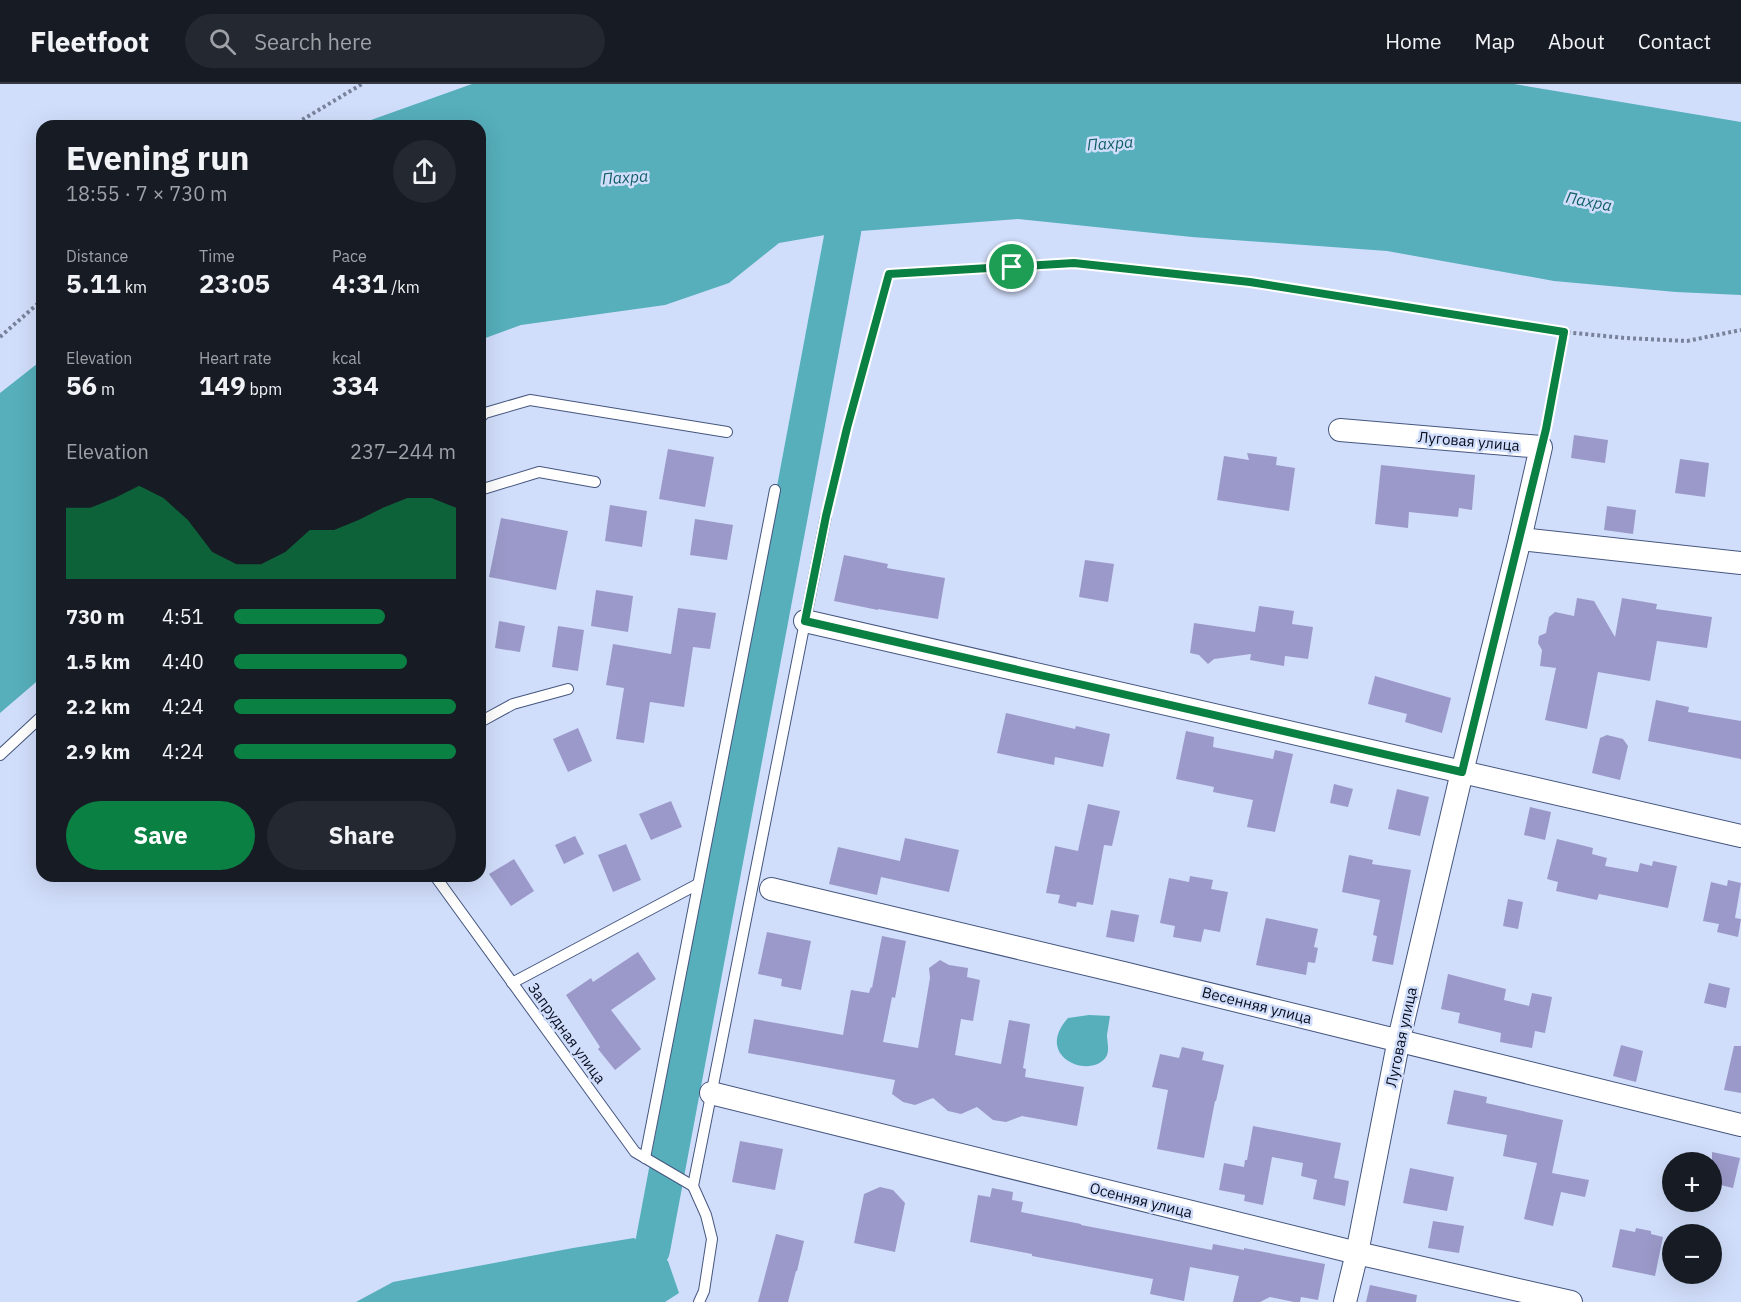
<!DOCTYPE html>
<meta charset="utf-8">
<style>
body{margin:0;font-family:"IBM Plex Sans",sans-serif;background:#242831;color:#f1f3f6;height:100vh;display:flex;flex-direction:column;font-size:22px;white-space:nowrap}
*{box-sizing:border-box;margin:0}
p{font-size:20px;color:#9ea1a6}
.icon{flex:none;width:33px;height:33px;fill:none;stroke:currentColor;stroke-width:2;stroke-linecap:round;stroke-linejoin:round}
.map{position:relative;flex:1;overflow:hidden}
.sheet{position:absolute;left:36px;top:36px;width:450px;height:762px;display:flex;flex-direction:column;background:#171b24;border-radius:18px;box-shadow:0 6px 24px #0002}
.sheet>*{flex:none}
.buttons{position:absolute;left:1662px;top:1068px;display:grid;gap:12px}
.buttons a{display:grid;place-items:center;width:60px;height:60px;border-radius:50%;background:#171b24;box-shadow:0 6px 24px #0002;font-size:30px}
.pin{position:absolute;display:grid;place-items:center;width:51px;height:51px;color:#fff;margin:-26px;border:3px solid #fff;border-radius:50%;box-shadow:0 2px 6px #0007}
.round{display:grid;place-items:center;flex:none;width:63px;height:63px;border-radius:32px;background:#242831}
.summary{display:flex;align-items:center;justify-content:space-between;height:102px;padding:0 30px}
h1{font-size:33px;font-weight:800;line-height:45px}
.stats{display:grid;grid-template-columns:repeat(3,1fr);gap:9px;height:102px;padding:6px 30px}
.stats div{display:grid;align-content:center}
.stats b{font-size:26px;font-weight:800}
.stats small{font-size:16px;font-weight:400}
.stats p{font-size:16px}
.chart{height:168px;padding:12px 30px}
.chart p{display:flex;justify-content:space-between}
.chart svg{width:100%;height:108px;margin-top:6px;fill:#0b8043;opacity:.7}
.primary-button{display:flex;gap:12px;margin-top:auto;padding:12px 30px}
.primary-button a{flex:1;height:69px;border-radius:36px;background:#0b8043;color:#fff;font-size:24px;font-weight:800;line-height:69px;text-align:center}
.primary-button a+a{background:#242831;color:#f1f3f6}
ul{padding:0 30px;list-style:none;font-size:20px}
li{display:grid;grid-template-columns:96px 72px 1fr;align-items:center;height:45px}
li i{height:15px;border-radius:8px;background:#0b8043}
header{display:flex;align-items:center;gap:36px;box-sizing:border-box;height:84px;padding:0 30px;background:#171b24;border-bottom:2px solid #363941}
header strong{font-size:28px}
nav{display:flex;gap:33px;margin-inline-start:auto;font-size:21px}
.search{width:420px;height:54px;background:#242831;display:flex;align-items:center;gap:15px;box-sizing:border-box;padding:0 21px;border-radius:33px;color:#9ea1a6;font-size:22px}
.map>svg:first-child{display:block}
.water{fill:#56afbb}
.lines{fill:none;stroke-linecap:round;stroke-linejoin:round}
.river{stroke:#56afbb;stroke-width:36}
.building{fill:#9b99c9}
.service-casing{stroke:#45567f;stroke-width:12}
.minor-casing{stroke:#45567f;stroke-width:24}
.path{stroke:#78829a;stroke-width:4;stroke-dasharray:3 3;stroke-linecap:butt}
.service{stroke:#fff;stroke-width:10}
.minor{stroke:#fff;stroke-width:22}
.route-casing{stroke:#fff;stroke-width:12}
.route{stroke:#0b8043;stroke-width:8}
.labels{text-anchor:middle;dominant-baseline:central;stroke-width:5;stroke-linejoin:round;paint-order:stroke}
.street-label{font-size:15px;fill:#080e1f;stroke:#d1defb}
.water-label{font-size:16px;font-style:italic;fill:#125e66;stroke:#d1defb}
</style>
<header>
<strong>Fleetfoot</strong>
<div class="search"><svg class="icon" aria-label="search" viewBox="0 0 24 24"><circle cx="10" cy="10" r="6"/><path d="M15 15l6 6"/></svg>Search here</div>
<nav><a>Home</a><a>Map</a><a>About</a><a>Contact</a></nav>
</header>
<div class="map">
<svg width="1741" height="1218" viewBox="0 0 1741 1218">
<rect width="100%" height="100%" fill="#d1defb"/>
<g class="water">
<polygon points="472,0 1514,0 1741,38 1741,211 1676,208 1554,197 1387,167 1192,153 1018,135 861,147 854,146 779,159 729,199 665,221 521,241 480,256 480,42 362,42 371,36"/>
<polygon points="42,276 42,593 0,629 0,309"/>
<path d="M1089,931L1110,932C1109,938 1108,945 1107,951C1107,958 1110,966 1106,973C1090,996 1033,973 1068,934Z"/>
<polygon points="634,1154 668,1177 679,1209 665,1218 356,1218 393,1198 573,1164"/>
</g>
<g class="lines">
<polyline class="river" points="652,1166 843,148 850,98"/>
</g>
<g class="building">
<polygon points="1574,351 1608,356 1605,379 1571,374"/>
<polygon points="668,365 714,373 705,423 659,415"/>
<polygon points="1247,369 1277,373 1276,381 1295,384 1289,427 1217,416 1224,372 1249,376"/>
<polygon points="1680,375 1709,379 1705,413 1675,409"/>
<polygon points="1381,381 1475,391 1472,426 1459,424 1458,433 1409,428 1408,444 1375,440"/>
<polygon points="610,421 647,427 642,463 605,457"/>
<polygon points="1607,422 1636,426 1633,450 1604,446"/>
<polygon points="501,434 568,447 556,506 489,493"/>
<polygon points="695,435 733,441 727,476 690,471"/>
<polygon points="844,471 888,480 887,484 945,494 938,535 878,525 878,526 834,517"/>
<polygon points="1085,476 1114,480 1108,518 1079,513"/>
<polygon points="596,506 633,512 628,548 591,542"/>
<polygon points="1577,514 1594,517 1615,553 1622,514 1657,520 1656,525 1712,533 1707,564 1657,557 1650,597 1598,588 1587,645 1545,636 1556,584 1540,582 1542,566 1538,559 1539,552 1546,549 1549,533 1555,528 1574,532"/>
<polygon points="1259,522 1294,527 1292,540 1313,543 1308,575 1285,572 1284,582 1250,576 1251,570 1214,575 1208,580 1199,571 1190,569 1194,539 1255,548"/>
<polygon points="678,524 716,529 710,565 693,563 684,623 650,618 644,659 616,655 624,604 606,601 613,560 671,570"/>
<polygon points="499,537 525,542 520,568 495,564"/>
<polygon points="558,542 584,546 578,587 552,583"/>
<polygon points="1375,592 1451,614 1442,649 1405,638 1407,630 1368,620"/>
<polygon points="1656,616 1689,623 1688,628 1741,637 1741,675 1648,657"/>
<polygon points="1006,629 1075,645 1076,642 1110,650 1103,683 1055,673 1054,681 997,669"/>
<polygon points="578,644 592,677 568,688 553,655"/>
<polygon points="1186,647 1214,653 1213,663 1273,675 1275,666 1293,670 1275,748 1247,743 1253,716 1213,708 1214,703 1176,695"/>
<polygon points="1607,651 1623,655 1628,662 1620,696 1592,689 1600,654"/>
<polygon points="1334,700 1353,705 1348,723 1330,719"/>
<polygon points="1397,705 1429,713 1420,752 1388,745"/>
<polygon points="671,717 682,743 651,756 639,730"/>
<polygon points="1088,720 1120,727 1112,762 1104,761 1093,821 1077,818 1076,823 1058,819 1060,811 1046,809 1055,762 1078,767"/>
<polygon points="1530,723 1551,728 1545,756 1524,751"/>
<polygon points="575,752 584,770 564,780 555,761"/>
<polygon points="905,754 959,766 949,808 881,793 877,811 829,800 838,763 900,777"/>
<polygon points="1557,755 1593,764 1592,770 1607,774 1605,782 1638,788 1640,779 1652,782 1653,777 1677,782 1668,824 1599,810 1597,816 1556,807 1558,798 1547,795"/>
<polygon points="626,760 641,796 613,808 598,771"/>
<polygon points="1349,771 1373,776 1372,780 1411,786 1393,881 1372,877 1377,852 1373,851 1380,816 1342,808"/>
<polygon points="514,775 534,807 511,822 489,790"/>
<polygon points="1190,792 1213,796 1211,805 1228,808 1220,848 1204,845 1201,858 1173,853 1175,842 1160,839 1169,794 1189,798"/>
<polygon points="1728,796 1741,799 1735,834 1741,835 1738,853 1717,848 1719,840 1703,837 1711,798 1727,802"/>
<polygon points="1508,815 1523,818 1518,845 1503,842"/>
<polygon points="1111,826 1139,831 1134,858 1106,853"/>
<polygon points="1266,834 1318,845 1314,863 1318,864 1315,879 1308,878 1306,891 1256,881"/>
<polygon points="767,848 811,857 801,906 781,902 782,895 758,890"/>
<polygon points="882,852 906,857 895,914 892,913 883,958 918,964 930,894 929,884 940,876 949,881 968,884 967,893 980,896 973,937 961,935 955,971 1001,980 1009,936 1030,940 1023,984 1026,985 1025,993 1084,1003 1077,1042 1022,1032 1006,1038 993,1036 977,1023 961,1030 948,1027 933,1014 915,1021 903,1018 892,1010 895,996 748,969 754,935 843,951 851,906 869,909 871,903 872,904"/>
<polygon points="638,868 656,895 611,926 641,965 615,986 598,965 600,963 566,911 591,894 593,898"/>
<polygon points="1448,890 1506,905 1504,916 1529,922 1532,909 1552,913 1545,949 1535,947 1532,964 1500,958 1501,949 1458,939 1460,929 1441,925"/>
<polygon points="1709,899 1730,904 1726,924 1704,919"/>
<polygon points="1621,961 1643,967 1636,998 1613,992"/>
<polygon points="1734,962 1741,962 1741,1009 1724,1006"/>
<polygon points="1182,963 1204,968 1202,976 1224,981 1216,1017 1215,1017 1204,1074 1157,1065 1168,1006 1152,1003 1160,970 1179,974"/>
<polygon points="1454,1006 1487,1013 1486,1019 1563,1036 1552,1089 1589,1096 1585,1113 1561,1108 1553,1142 1524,1135 1537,1079 1503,1072 1507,1051 1447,1040"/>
<polygon points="1253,1042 1341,1059 1334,1094 1349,1097 1345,1122 1313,1115 1317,1096 1301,1092 1303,1079 1272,1073 1263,1121 1244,1117 1245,1111 1219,1106 1224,1079 1244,1083 1245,1076 1247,1076"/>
<polygon points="740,1057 783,1065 775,1106 732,1098"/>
<polygon points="1712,1068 1740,1074 1733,1104 1712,1099"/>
<polygon points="1410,1084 1454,1093 1447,1127 1403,1119"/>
<polygon points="880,1103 893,1106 905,1119 895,1168 854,1159 864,1110"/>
<polygon points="992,1104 1013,1108 1012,1116 1023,1118 1021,1128 1081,1140 1081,1141 1212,1166 1213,1160 1244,1166 1244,1164 1325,1180 1318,1216 1301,1213 1300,1218 1294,1218 1270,1213 1260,1218 1233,1218 1239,1192 1190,1183 1184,1217 1150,1210 1153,1195 1032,1172 1032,1170 970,1158 978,1111 990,1113"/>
<polygon points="1433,1137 1464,1142 1459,1169 1428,1164"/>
<polygon points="1636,1144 1651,1147 1651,1150 1663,1153 1655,1192 1612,1183 1620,1145 1635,1148"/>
<polygon points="776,1150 804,1157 797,1187 796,1187 788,1218 758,1218"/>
<polygon points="1370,1201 1417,1211 1416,1218 1366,1218"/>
</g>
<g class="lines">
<g class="service-casing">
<g id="service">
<polyline points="480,334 485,329 530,316 727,348"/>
<polyline points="480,406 539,388 595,398"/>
<polyline points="480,638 513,620 568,605"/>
<polyline points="0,671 42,632"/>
<polyline points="435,792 635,1068 693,1102"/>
<polyline points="512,899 698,800"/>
<polyline points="645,1074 775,406"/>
<polyline points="699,1218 704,1207 712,1155 706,1131 693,1102 826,432"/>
</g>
</g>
<g class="minor-casing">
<g id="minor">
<polyline points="1340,346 1541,363 1520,455 1462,688 1399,955 1357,1169 1345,1218"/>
<polyline points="1520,455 1741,479"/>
<polyline points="805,537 1741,752"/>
<path d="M771,805C1095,881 1418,960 1741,1041"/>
<polyline points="711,1009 1357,1169 1571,1218"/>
</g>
</g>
<g class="path">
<polyline points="292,42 362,0"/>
<polyline points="0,253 42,216"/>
<polyline points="1546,345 1564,248 1625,254 1687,257 1741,246"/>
<polyline points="829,419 847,344 889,190 1074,179 1250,198 1355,214 1474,234 1564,248"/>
</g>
<use href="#service" class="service"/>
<use href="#minor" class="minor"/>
</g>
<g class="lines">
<g class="route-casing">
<polygon id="route" points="1074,179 1250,198 1564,248 1546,345 1462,688 805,537 826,432 847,344 889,190"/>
</g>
<use href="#route" class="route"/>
</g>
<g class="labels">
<g class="street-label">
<text transform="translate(1469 357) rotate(5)">Луговая улица</text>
<text transform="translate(1257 921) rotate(14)">Весенняя улица</text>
<text transform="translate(567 949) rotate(54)">Запрудная улица</text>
<text transform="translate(1401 953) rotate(-78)">Луговая улица</text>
<text transform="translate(1141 1116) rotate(14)">Осенняя улица</text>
</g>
<g class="water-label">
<text transform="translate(1110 59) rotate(-4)">Пахра</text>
<text transform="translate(625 93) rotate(-4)">Пахра</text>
<text transform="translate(1589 117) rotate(11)">Пахра</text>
</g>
</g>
</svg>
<div class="buttons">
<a>+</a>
<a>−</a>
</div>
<div class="pin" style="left:1012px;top:183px;background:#1e9e55"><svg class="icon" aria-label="arrive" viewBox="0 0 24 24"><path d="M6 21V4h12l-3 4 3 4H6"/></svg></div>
<section class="sheet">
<div class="summary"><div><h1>Evening run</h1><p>18:55 · 7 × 730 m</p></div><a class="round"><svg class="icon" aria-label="share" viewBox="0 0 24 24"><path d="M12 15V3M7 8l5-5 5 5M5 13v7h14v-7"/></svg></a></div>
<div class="stats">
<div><p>Distance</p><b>5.11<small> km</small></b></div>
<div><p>Time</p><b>23:05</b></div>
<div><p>Pace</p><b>4:31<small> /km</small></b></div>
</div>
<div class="stats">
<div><p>Elevation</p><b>56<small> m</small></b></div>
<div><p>Heart rate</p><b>149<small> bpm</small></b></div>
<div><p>kcal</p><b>334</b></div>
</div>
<div class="chart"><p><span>Elevation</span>237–244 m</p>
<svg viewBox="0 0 160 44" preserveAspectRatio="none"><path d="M0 44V15L10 15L20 11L30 6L40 11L50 20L60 33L70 38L80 38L90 33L100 24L110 24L120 20L130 15L140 11L150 11L160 15V44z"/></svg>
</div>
<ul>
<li><b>730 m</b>4:51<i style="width:68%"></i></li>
<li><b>1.5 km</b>4:40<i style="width:78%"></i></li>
<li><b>2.2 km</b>4:24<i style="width:100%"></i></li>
<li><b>2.9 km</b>4:24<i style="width:100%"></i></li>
</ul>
<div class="primary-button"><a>Save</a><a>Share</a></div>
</section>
</div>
